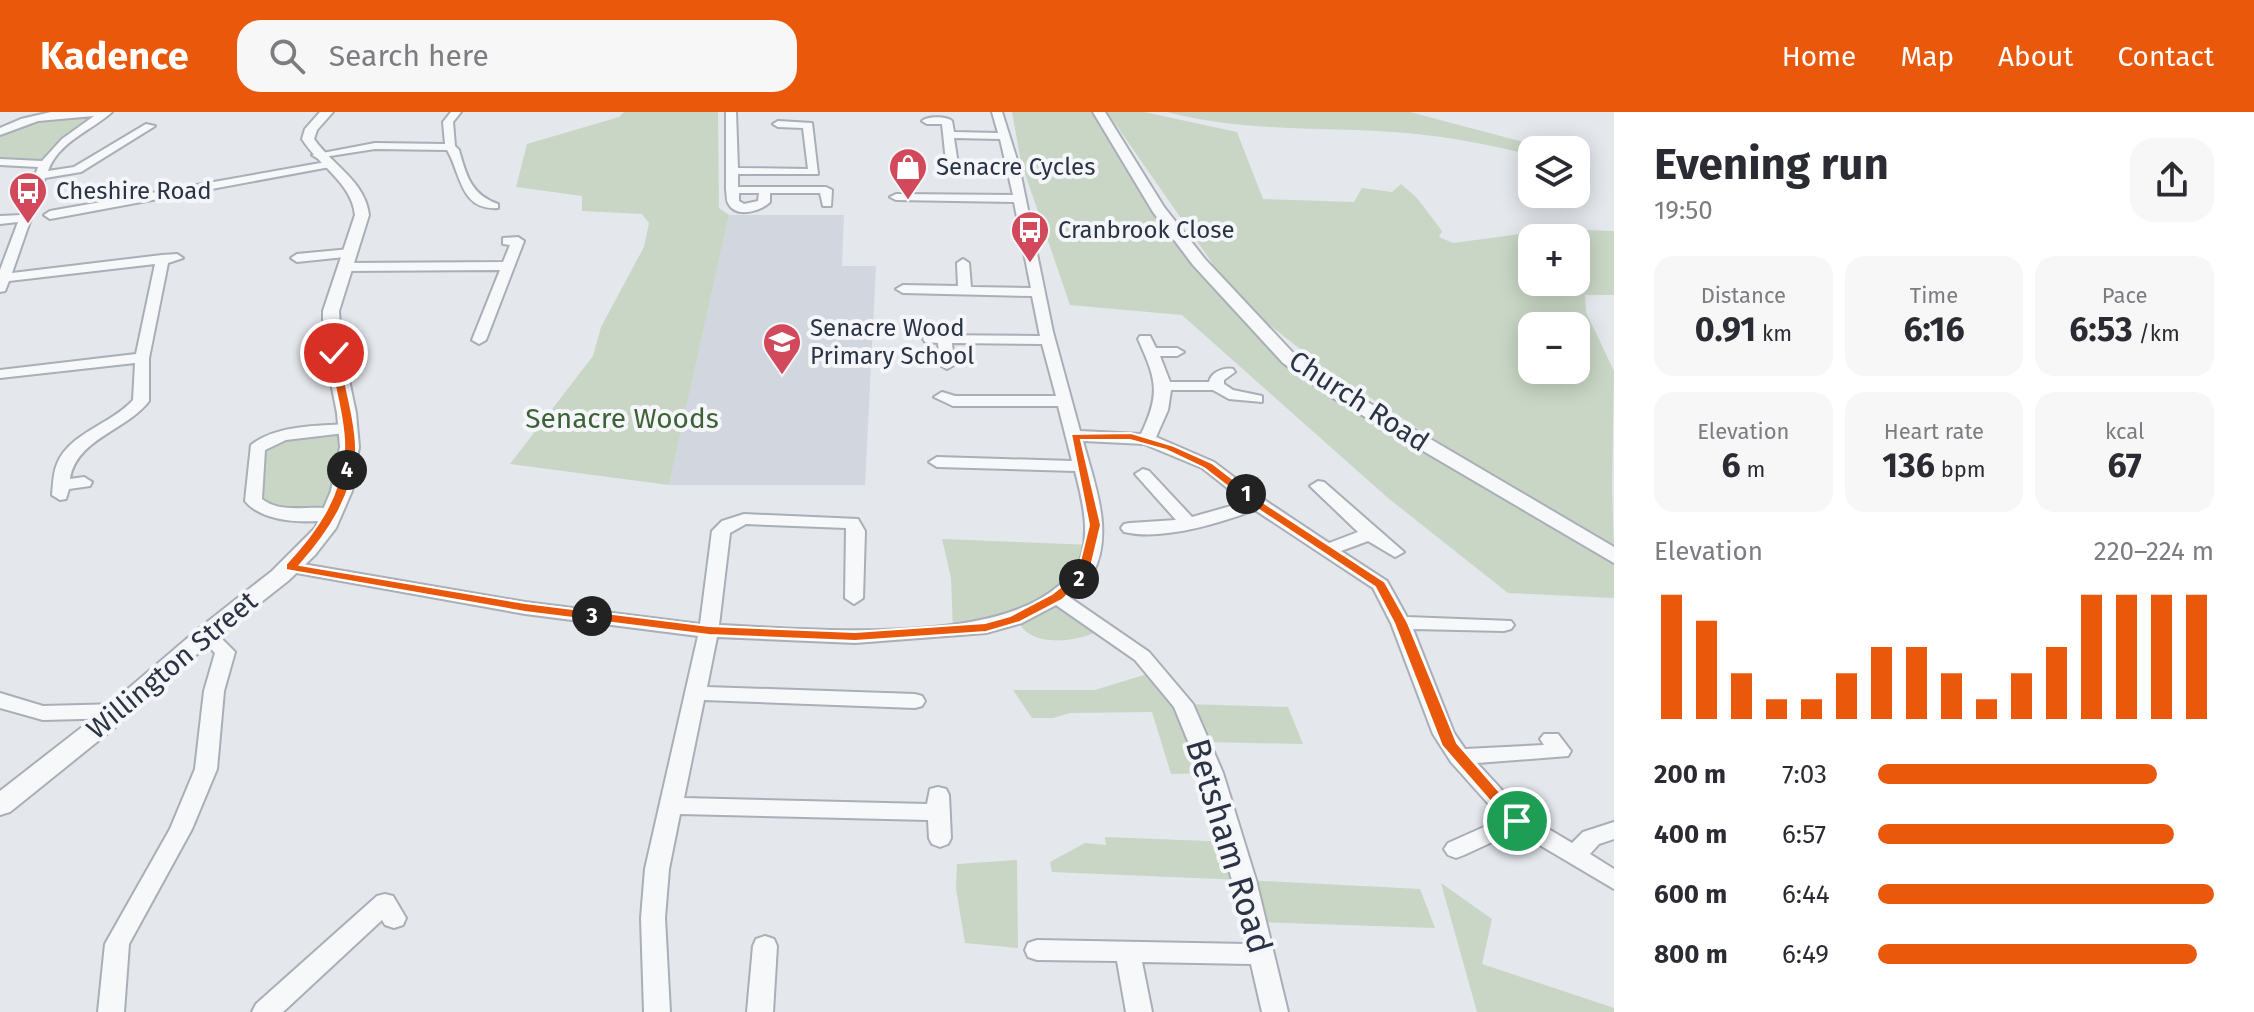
<!DOCTYPE html>
<meta charset="utf-8">
<style>
body{margin:0;font-family:"Fira Sans",sans-serif;background:#f7f7f7;color:#2b2b33;height:100vh;display:flex;flex-direction:column;font-size:30px;white-space:nowrap}
*{box-sizing:border-box;margin:0}
p{font-size:26px;color:#7c7c81}
.icon{flex:none;width:44px;height:44px;fill:none;stroke:currentColor;stroke-width:2;stroke-linecap:round;stroke-linejoin:round}
.map{position:relative;flex:1;overflow:hidden}
.details{display:flex;flex-direction:column;background:#fff;width:640px}
.details>*{flex:none}
.buttons{position:absolute;left:1518px;top:24px;display:grid;gap:16px}
.buttons a{display:grid;place-items:center;width:72px;height:72px;border-radius:16px;background:#fff;box-shadow:0 4px 20px #0003;font-size:40px}
.pin{position:absolute;display:grid;place-items:center;width:68px;height:68px;color:#fff;margin:-34px;border:4px solid #fff;border-radius:50%;box-shadow:0 2px 8px #0007}
.km{position:absolute;width:40px;height:40px;margin:-20px;border-radius:50%;background:#222;color:#fff;font-size:22px;line-height:40px;text-align:center}
.round{display:grid;place-items:center;flex:none;width:84px;height:84px;border-radius:24px;background:#f7f7f7}
.head{display:flex;align-items:center;justify-content:space-between;height:136px;padding:0 40px}
h1{font-size:44px;font-weight:700;line-height:60px}
.metrics{display:grid;grid-template-columns:repeat(3,1fr);gap:12px;height:136px;padding:8px 40px}
.metrics div{display:grid;align-content:center;border-radius:20px;background:#f7f7f7;text-align:center}
.metrics b{font-size:34px;font-weight:700}
.metrics small{font-size:22px;font-weight:400}
.metrics p{font-size:22px}
.chart{height:224px;padding:16px 40px}
.chart p{display:flex;justify-content:space-between}
.chart svg{width:100%;height:144px;margin-top:8px;stroke:#ea580c;stroke-width:6}
ul{padding:0 40px;list-style:none;font-size:26px}
li{display:grid;grid-template-columns:128px 96px 1fr;align-items:center;height:60px}
li i{height:20px;border-radius:10px;background:#ea580c}
header{display:flex;align-items:center;gap:48px;box-sizing:border-box;height:112px;padding:0 40px;background:#ea580c;color:#fff}
header strong{font-size:38px}
nav{display:flex;gap:44px;margin-inline-start:auto;font-size:28px}
.search{width:560px;height:72px;background:#f7f7f7;display:flex;align-items:center;gap:20px;box-sizing:border-box;padding:0 28px;border-radius:24px;color:#7c7c81;font-size:30px}
main{display:flex;flex:1;min-height:0}
.map>svg:first-child{display:block}
.built{fill:#d2d6de}
.green{fill:#c9d6c5;fill-rule:evenodd}
.lines{fill:none;stroke-linecap:round;stroke-linejoin:round}
.minor-casing{stroke:#a9aeb7;stroke-width:4}
.tertiary-casing{stroke:#a9aeb7;stroke-width:4}
.minor{fill:#f7f8fa;fill-rule:evenodd}
.tertiary{fill:#f7f8fa;fill-rule:evenodd}
.route{fill:#ea580c;stroke:#fff;stroke-width:2}
.labels{text-anchor:middle;dominant-baseline:central;stroke-width:8;stroke-linejoin:round;paint-order:stroke}
.far-poi-label{font-size:24px;fill:#2b3445;stroke:#f4f6f9;text-anchor:start}
.street-label{font-size:28px;fill:#2b3445;stroke:#f4f6f9}
.park-label{font-size:28px;fill:#3f6138;stroke:#f4f6f9}
.near-street-label{font-size:34px;fill:#2b3445;stroke:#f4f6f9}
</style>
<header>
<strong>Kadence</strong>
<div class="search"><svg class="icon" aria-label="search" viewBox="0 0 24 24"><circle cx="10" cy="10" r="6"/><path d="M15 15l6 6"/></svg>Search here</div>
<nav><a>Home</a><a>Map</a><a>About</a><a>Contact</a></nav>
</header>
<main>
<div class="map">
<svg width="1614" height="900" viewBox="0 0 1614 900">
<rect width="100%" height="100%" fill="#e4e7ec"/>
<polygon class="built" points="729,103 844,103 842,154 876,154 865,373 669,373"/>
<g class="green">
<polygon points="624,0 718,0 719,96 729,103 669,373 510,352 593,244 601,215 644,135 649,111 642,102 582,99 582,84 516,75 527,32 619,5"/>
<polygon points="1012,0 1093,0 1172,125 1277,244 1614,450 1614,486 1508,481 1388,386 1182,203 1070,193 1021,50"/>
<path d="M1107,0H1144L1237,20L1263,87L1354,90L1362,76L1392,80L1401,72L1417,86L1442,119L1439,125L1453,131L1557,117L1614,119V183H1585L1586,200L1614,259L1612,377L1614,435L1489,362L1324,256L1252,199L1215,155ZM1532,126H1576V170H1532ZM1532,214H1576V258H1532Z"/>
<path d="M1167,0H1410L1553,38H1532V43C1486,32 1441,23 1393,20C1317,15 1243,20 1167,0Z"/>
<polygon points="105,1 86,14 45,52 0,50 0,20 15,11"/>
<polygon points="347,317 332,402 260,396 262,330"/>
<path d="M942,427L1093,433L1058,485L1102,517C1083,528 1048,534 1028,521C1023,518 1019,511 1015,507L953,520L951,466Z"/>
<polygon points="1157,559 1183,592 1288,595 1303,632 1201,630 1212,661 1171,662 1152,600 1070,601 1053,606 1032,606 1013,578 1095,578"/>
<polygon points="1105,725 1232,730 1244,768 1420,777 1435,816 1254,810 1243,768 1052,760 1050,750 1085,731 1106,733"/>
<polygon points="1017,748 1018,836 965,831 956,777 957,752"/>
<polygon points="1441,771 1492,807 1482,852 1614,896 1614,900 1477,900"/>
</g>
<g class="lines">
<g class="minor-casing">
<g id="minor">
<path d="M51,0H112C91,19 58,30 48,59L74,55L146,12L155,14L81,60L45,66L12,161L162,143L177,142L183,146L168,151L149,246V289C126,319 76,327 70,367L84,365L92,370L90,374L69,377L66,387L60,388L52,383C53,373 53,361 57,352C69,321 112,312 133,288L135,251L0,266V258L136,242L155,152L9,169L5,179L0,180V158L18,110L0,112V104L21,103L38,55L0,53V47L42,49L62,27L94,4L38,9L0,23V16L21,7Z"/>
<path d="M451,0H461L453,10L455,34L459,38C466,63 471,83 498,92V96C460,99 461,61 447,38L375,37L317,46L312,43L375,31L445,32L443,10Z"/>
<path d="M726,0H736L738,56L808,57L803,16L778,15L773,12L778,9L812,11L818,62H738V75H826L832,78L831,94H823L820,81H770V90C761,99 736,107 728,91C726,87 727,82 726,78ZM739,81H759L758,89L744,92L739,89Z"/>
<path d="M992,0H1002L1019,54L1053,220L1080,319L1141,322C1161,281 1156,267 1138,227L1140,224H1150L1156,236H1177L1184,240L1177,244H1160L1170,270H1209C1211,260 1224,255 1233,257L1235,260L1224,268V272L1233,278L1262,284V290L1229,287L1213,278H1171L1168,298L1156,325L1214,350L1263,387L1329,431L1358,420L1310,374L1318,369L1324,370L1404,440L1395,445L1368,429L1341,439L1387,469L1407,505L1511,509L1514,513L1511,517L1504,519L1413,517L1454,621L1465,637L1544,633L1540,627L1544,622H1558L1571,639L1568,644L1477,651L1525,703L1572,731L1583,720L1614,710V727L1599,732L1590,742L1614,757V777L1516,719L1464,743L1456,746L1448,743L1444,737L1448,731L1502,707L1451,650L1433,622L1391,511L1373,476L1255,398C1220,411 1162,429 1124,420L1121,416L1124,412L1130,411L1176,408L1135,362L1143,357L1149,359L1192,405L1245,390L1202,356L1144,332L1083,329C1094,371 1115,421 1092,463C1087,472 1076,478 1069,485L1149,540L1193,592L1223,661L1256,768L1288,900H1262L1251,852L1142,850L1152,900H1126L1117,849L1037,848L1028,845L1025,838L1028,831L1037,828L1247,832L1232,768L1201,661L1174,595L1135,548L1056,493L1022,511L986,521L855,531L717,525L707,575L915,582L922,584L925,589L922,594L915,596L704,588L684,686L927,692L930,677L938,675L946,677L949,683L951,726L948,732L940,735L932,732L929,726L928,708L680,702L669,757L665,806L670,900H644L641,806L645,757L698,524L525,502L291,460L282,455L291,450L525,490L700,512L712,419L722,409L744,402L858,407L865,419L863,486L854,492L845,486L846,416L746,412L730,421L719,513C808,517 988,534 1057,475C1063,471 1071,465 1075,459C1093,429 1083,390 1075,359L937,355L929,350L937,345L1072,349L1058,294H953L934,285L942,280L955,284H1056L1042,232L952,231L954,253L947,257L940,253L938,231L925,230L923,227L930,223L1040,224L1032,184L903,181L896,177L903,173L958,174L957,151L963,147L969,151L971,175L1031,176L1014,90L896,88L890,85L896,82L1013,83L1000,27L954,26L959,59L953,62L947,59L942,12H927L922,9C928,4 946,4 952,9L954,20L998,21Z"/>
<polygon points="326,50 332,53 330,55 50,107 44,103 50,99"/>
<polygon points="503,126 518,125 524,129 486,228 479,232 472,228 500,158 344,159 338,155 344,151 503,150 510,133 503,132"/>
<polygon points="350,137 356,141 354,144 297,150 291,146 297,142"/>
<path d="M347,312L353,314L355,317L353,320L286,328L265,338L262,387C286,406 323,387 341,402L338,406C310,412 264,412 245,389L251,333C276,313 317,314 347,312Z"/>
<polygon points="206,516 213,518 235,540 224,579 217,657 192,717 129,832 124,900 98,900 105,832 170,717 195,657 204,579 215,541 196,522"/>
<polygon points="0,581 43,594 120,592 127,594 130,599 127,604 120,606 43,608 0,596"/>
<polygon points="385,782 393,784 406,806 403,813 394,816 385,813 382,808 283,900 252,900 256,892 377,784"/>
<polygon points="765,824 774,827 777,834 773,900 747,900 753,834 756,827"/>
</g>
</g>
<g class="tertiary-casing">
<g id="tertiary">
<path d="M320,0H333L317,18L314,27C332,53 365,69 369,103L339,199L341,230L356,301L359,335L352,379L336,416L315,443L288,469L213,528L113,617L10,700L0,703V679L95,605L197,518L272,459L315,416L331,379L340,335L337,301L323,230V199L355,103C352,71 318,53 302,27L305,17Z"/>
<polygon points="1093,0 1105,0 1164,95 1205,147 1295,243 1347,278 1614,435 1614,451 1333,286 1283,251 1193,153 1153,100"/>
</g>
</g>
<use href="#minor" class="minor"/>
<use href="#tertiary" class="tertiary"/>
</g>
<path class="route" d="M334,238L339,241C344,268 357,314 356,339C353,384 329,420 300,453L525,491L709,514L855,520L985,511L1010,504L1052,482L1077,462L1089,413L1071,322L1131,321L1174,334L1212,351L1261,389L1385,470L1408,511L1457,631L1525,709L1522,713H1511L1442,634L1394,511L1375,475L1253,394L1204,356L1166,338L1130,328H1081L1101,413L1089,463L1062,488L1020,510L986,520L855,529L709,523L525,500L286,458V452C316,420 341,385 344,339C346,314 333,268 328,241Z"/>
<defs>
<g id="shop-pin" transform="scale(2)"><path d="M0 17L-7.5 6A9.5 9.5 0 1 1 7.5 6Z" fill="#d1495b" stroke="#f4f6f9"/><path d="M-5-2.5h2.3a2.7 3.5 0 0 1 5.4 0H5L5.5 6h-11ZM-1.5-2.5h3a1.5 2.3 0 0 0-3 0Z" fill="#fff"/></g>
<g id="bus-pin" transform="scale(2)"><path d="M0 17L-7.5 6A9.5 9.5 0 1 1 7.5 6Z" fill="#d1495b" stroke="#f4f6f9"/><path d="M-5-6H5V4H4V6H2V4H-2V6H-4V4H-5ZM-3.5-4V0h7V-4ZM-3.5 1.2v1.5H-2V1.2ZM2 1.2v1.5H3.5V1.2Z" fill="#fff"/></g>
<g id="school-pin" transform="scale(2)"><path d="M0 17L-7.5 6A9.5 9.5 0 1 1 7.5 6Z" fill="#d1495b" stroke="#f4f6f9"/><path d="M0-5L7-2L0 1L-7-2ZM-4 1L0 2.5L4 1V4Q0 6-4 4Z" fill="#fff"/></g>
</defs>
<g fill-rule="evenodd">
<use href="#shop-pin" x="908" y="55"/>
<use href="#bus-pin" x="28" y="79"/>
<use href="#bus-pin" x="1030" y="118"/>
<use href="#school-pin" x="782" y="230"/>
</g>
<g class="labels">
<g class="far-poi-label">
<text x="936" y="55">Senacre Cycles</text>
<text x="56" y="79">Cheshire Road</text>
<text x="1058" y="118">Cranbrook Close</text>
<text x="810" y="216">Senacre Wood<tspan x="810" dy="28">Primary School</tspan></text>
</g>
<g class="street-label">
<text transform="translate(1359 289) rotate(33)">Church Road</text>
<text transform="translate(172 553) rotate(-40)">Willington Street</text>
</g>
<g class="park-label">
<text x="622" y="306">Senacre Woods</text>
</g>
<g class="near-street-label">
<text transform="translate(1229 734) rotate(73)">Betsham Road</text>
</g>
</g>
</svg>
<div class="buttons">
<a><svg class="icon" aria-label="layers" viewBox="0 0 24 24"><path d="M12 4l9 5-9 5-9-5zM3 14l9 5 9-5"/></svg></a>
<a>+</a>
<a>−</a>
</div>
<div class="pin" style="left:1517px;top:709px;background:#1e9e55"><svg class="icon" aria-label="arrive" viewBox="0 0 24 24"><path d="M6 21V4h12l-3 4 3 4H6"/></svg></div>
<div class="pin" style="left:334px;top:241px;background:#d93025"><svg class="icon" aria-label="check" viewBox="0 0 24 24"><path d="M5 12l5 5 9-10"/></svg></div>
<b class="km" style="left:1246px;top:382px">1</b>
<b class="km" style="left:1079px;top:467px">2</b>
<b class="km" style="left:592px;top:504px">3</b>
<b class="km" style="left:347px;top:358px">4</b>
</div>
<section class="details">
<div class="head"><div><h1>Evening run</h1><p>19:50</p></div><a class="round"><svg class="icon" aria-label="share" viewBox="0 0 24 24"><path d="M12 15V3M7 8l5-5 5 5M5 13v7h14v-7"/></svg></a></div>
<div class="metrics">
<div><p>Distance</p><b>0.91<small> km</small></b></div>
<div><p>Time</p><b>6:16</b></div>
<div><p>Pace</p><b>6:53<small> /km</small></b></div>
</div>
<div class="metrics">
<div><p>Elevation</p><b>6<small> m</small></b></div>
<div><p>Heart rate</p><b>136<small> bpm</small></b></div>
<div><p>kcal</p><b>67</b></div>
</div>
<div class="chart"><p><span>Elevation</span>220–224 m</p>
<svg viewBox="0 0 160 44" preserveAspectRatio="none"><path d="M5 44V6M15 44V14M25 44V30M35 44V38M45 44V38M55 44V30M65 44V22M75 44V22M85 44V30M95 44V38M105 44V30M115 44V22M125 44V6M135 44V6M145 44V6M155 44V6"/></svg>
</div>
<ul>
<li><b>200 m</b>7:03<i style="width:83%"></i></li>
<li><b>400 m</b>6:57<i style="width:88%"></i></li>
<li><b>600 m</b>6:44<i style="width:100%"></i></li>
<li><b>800 m</b>6:49<i style="width:95%"></i></li>
</ul>
</section>
</main>
